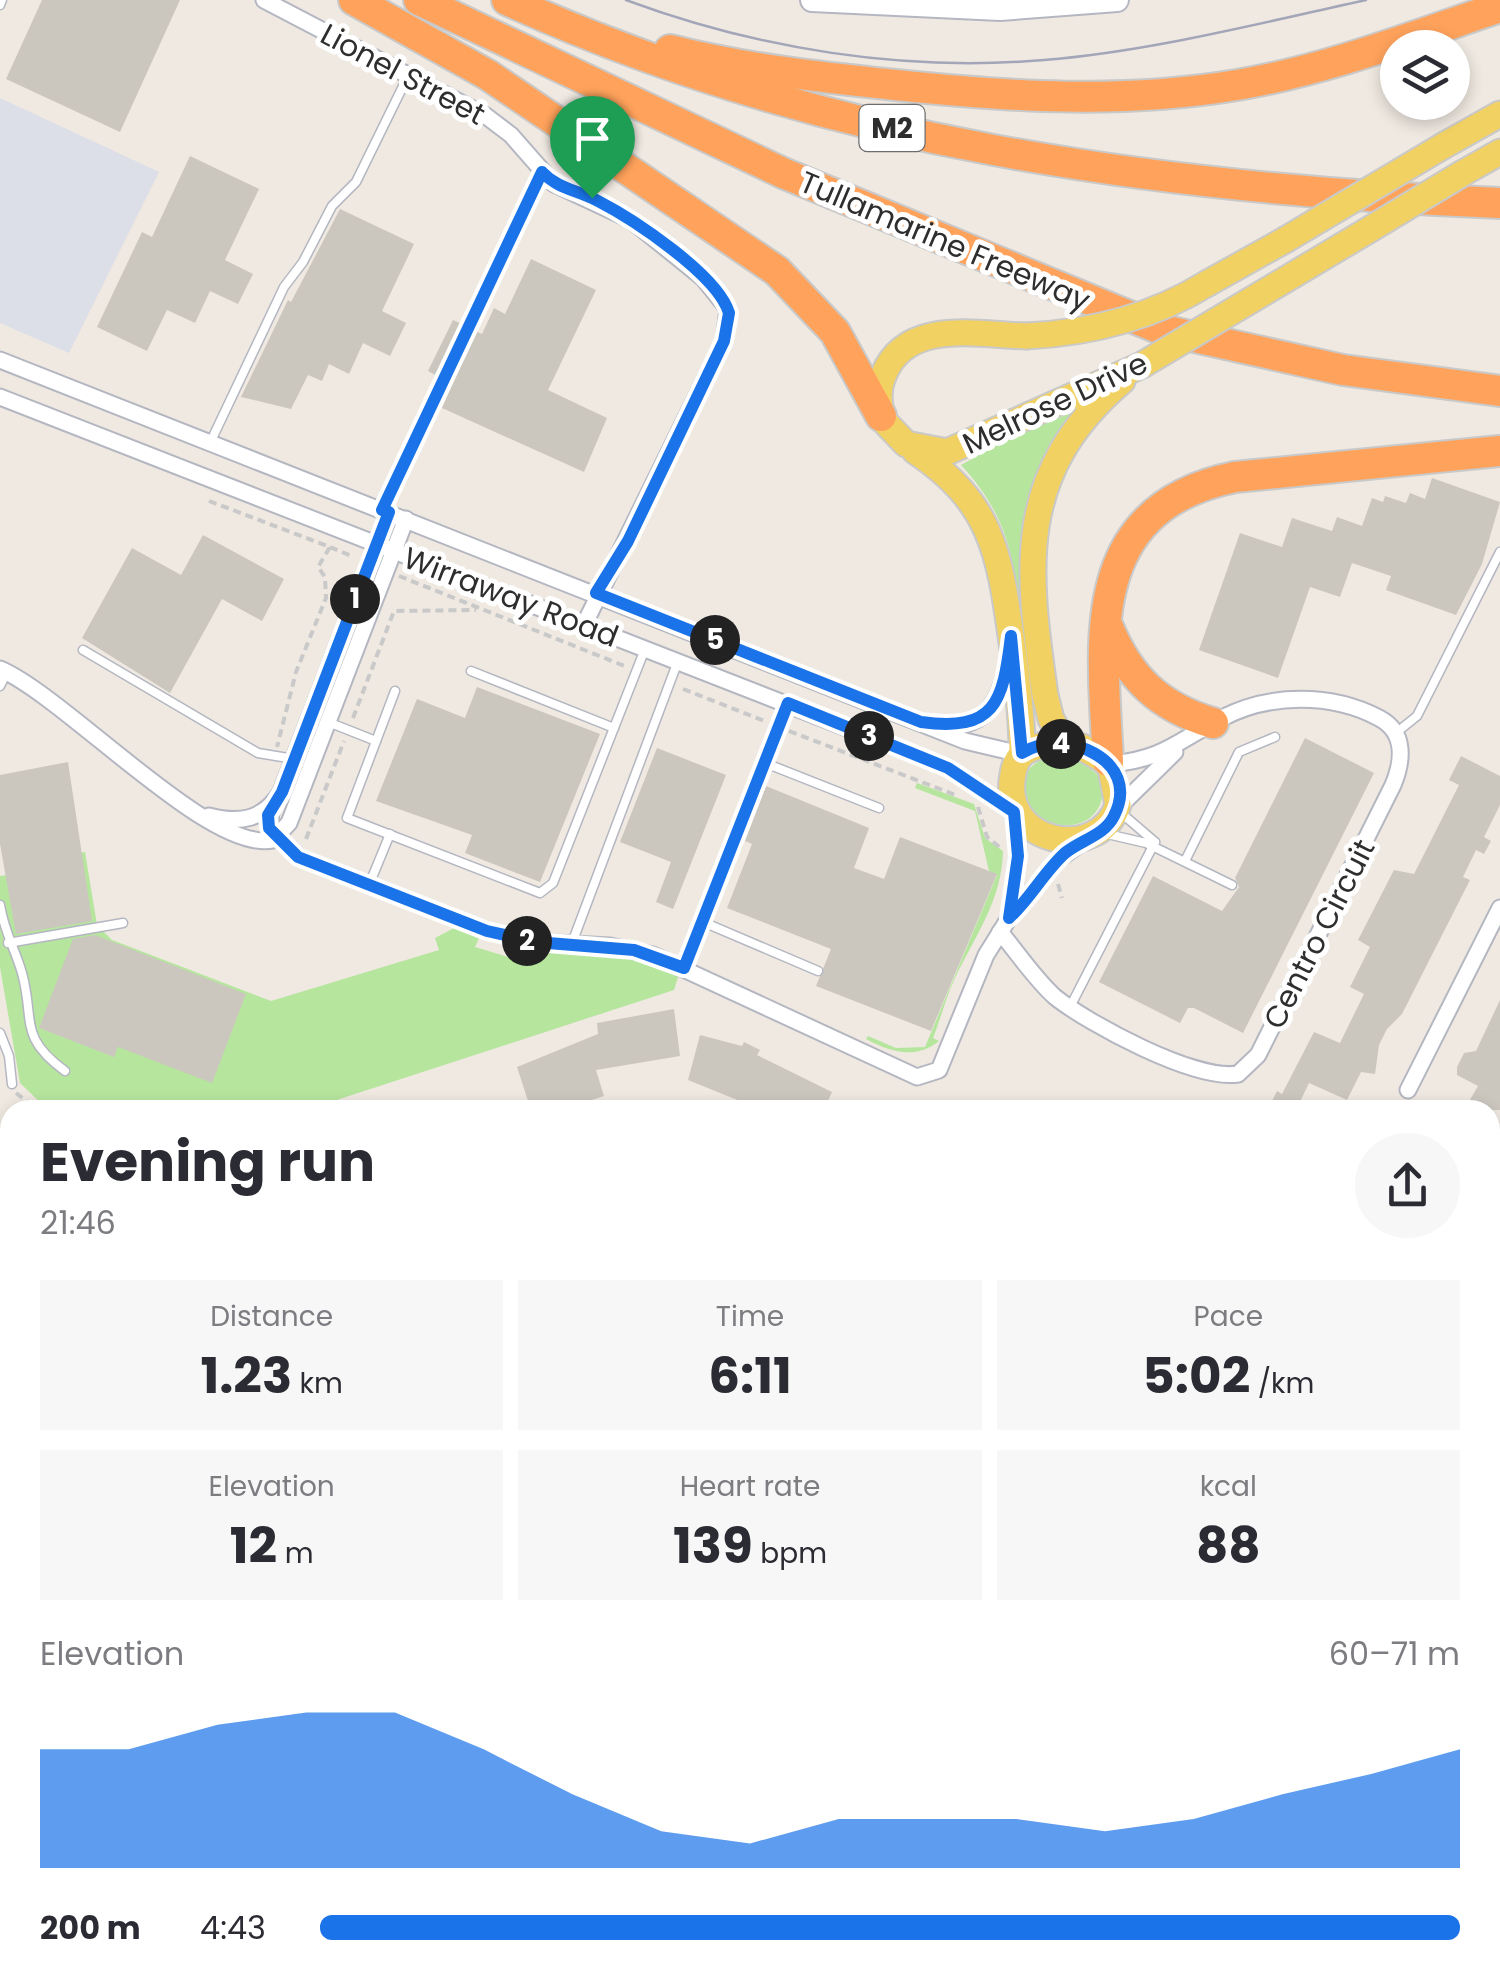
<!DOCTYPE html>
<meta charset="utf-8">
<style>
body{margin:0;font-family:Poppins,sans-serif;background:#f7f7f7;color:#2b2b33;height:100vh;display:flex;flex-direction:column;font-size:38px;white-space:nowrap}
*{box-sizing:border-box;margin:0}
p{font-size:32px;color:#7c7c81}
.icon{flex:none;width:55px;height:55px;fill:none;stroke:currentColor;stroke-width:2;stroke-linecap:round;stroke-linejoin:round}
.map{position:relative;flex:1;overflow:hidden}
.sheet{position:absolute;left:0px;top:1100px;width:1500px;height:888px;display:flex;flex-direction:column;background:#fff;border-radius:30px 30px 0 0;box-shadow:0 5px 15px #0003}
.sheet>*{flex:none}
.tools{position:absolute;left:1380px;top:30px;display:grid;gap:20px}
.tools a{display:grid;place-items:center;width:90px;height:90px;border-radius:50%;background:#fff;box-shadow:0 5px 15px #0003;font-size:50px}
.pin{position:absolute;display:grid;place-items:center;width:85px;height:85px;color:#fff;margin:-102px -42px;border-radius:50% 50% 50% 0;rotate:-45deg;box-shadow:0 0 10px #0007}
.pin .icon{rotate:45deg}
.km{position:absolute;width:50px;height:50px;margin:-25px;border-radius:50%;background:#222;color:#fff;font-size:28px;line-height:50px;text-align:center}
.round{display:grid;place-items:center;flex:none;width:105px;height:105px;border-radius:52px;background:#f7f7f7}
.headline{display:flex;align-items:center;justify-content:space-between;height:170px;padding:0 40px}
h1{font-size:55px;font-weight:700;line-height:75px}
.stats{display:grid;grid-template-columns:repeat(3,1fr);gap:15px;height:170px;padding:10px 40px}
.stats div{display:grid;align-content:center;border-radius:0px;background:#f7f7f7;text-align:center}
.stats b{font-size:50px;font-weight:700}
.stats small{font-size:28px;font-weight:400}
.stats p{font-size:28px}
.chart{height:280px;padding:20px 40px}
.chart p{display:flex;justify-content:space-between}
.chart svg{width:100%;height:180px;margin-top:10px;fill:#1a73e8;opacity:.7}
ul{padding:0 40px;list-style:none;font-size:32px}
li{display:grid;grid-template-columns:160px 120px 1fr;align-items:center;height:75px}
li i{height:25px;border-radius:12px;background:#1a73e8}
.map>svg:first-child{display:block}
.airport{fill:#dcdee8}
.green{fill:#b6e59e}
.pitch{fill:#c9ec9a}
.building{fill:#cbc7bf}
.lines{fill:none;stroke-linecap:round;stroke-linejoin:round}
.lane-casing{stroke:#b4b7c1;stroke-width:11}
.street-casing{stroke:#b4b7c1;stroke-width:19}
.secondary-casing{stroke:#b4b7c1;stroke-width:26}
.primary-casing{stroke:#c9c9c9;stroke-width:29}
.highway-casing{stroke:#c9c9c9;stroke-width:34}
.path{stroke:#c9c9c9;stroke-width:4;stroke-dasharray:8 5;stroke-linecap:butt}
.lane{stroke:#fff;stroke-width:8}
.street{stroke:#fff;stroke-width:15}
.secondary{stroke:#fff;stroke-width:22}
.primary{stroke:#f2d163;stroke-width:25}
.highway{stroke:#ffa35c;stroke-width:30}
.tram{stroke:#a3a6b8;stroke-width:2.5}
.primary-bridge-casing{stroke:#c9c9c9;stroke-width:29;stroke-linecap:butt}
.primary-bridge{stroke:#f2d163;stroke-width:25}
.route-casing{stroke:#fff;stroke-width:20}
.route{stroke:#1a73e8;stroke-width:12}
.labels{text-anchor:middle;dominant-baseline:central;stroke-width:10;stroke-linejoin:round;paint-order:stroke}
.shield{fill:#fff;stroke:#6d6d6d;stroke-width:2.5}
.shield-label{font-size:28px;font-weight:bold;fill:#2e2e2e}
.street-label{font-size:30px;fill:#2e2e2e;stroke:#fff}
</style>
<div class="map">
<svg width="1500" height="1987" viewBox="0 0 1500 1987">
<rect width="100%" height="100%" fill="#efe9e1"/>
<polygon class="airport" points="0,98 159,172 69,353 0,323"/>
<g class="green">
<path d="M1079,410C1040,484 1019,508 1025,595L1016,593C1013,541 996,503 961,465L1019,433Z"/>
<path d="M1049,757L1076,758L1102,778C1113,843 1022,837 1025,784C1025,768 1035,762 1049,757Z"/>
<path d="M917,783L974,804L985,838L1003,851C1002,900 976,934 955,978C946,997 941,1018 933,1038L939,1041C916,1060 890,1052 866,1039L868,1036L896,1048L925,1047L997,875L989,871L975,811L915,788Z"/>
<polygon points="85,852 97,925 112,940 271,1001 439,950 435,938 456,927 480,936 475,947 518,960 520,947 623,955 679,974 674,990 306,1110 48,1110 20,1083 0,967 0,876 15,874 14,862"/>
<polygon points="10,1170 10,1317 0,1320 0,1174"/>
<polygon points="10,1371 10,1978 1005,1978 1039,1987 0,1987 0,1374"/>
</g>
<polygon class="pitch" points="10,1973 10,1978 341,1978 346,1987 2,1987"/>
<g class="building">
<polygon points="42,0 180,0 120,132 6,79"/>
<polygon points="190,156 259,189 225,260 253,274 238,304 210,291 195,323 167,310 147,351 97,327 142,232 152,237"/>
<polygon points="340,209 414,244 382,311 406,323 390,356 363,343 349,374 329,364 322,381 308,375 291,409 241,397 288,300 291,302"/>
<polygon points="531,259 596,290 548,390 607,418 584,472 442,408 475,331 482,334 494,308 505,314"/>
<polygon points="453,320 462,324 437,376 428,371"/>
<polygon points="1432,478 1500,502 1482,564 1456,615 1386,590 1391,576 1352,563 1340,597 1310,587 1278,678 1199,650 1240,533 1282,547 1292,518 1332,531 1337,517 1362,526 1372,498 1383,502 1385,496 1406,503 1410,493 1425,499"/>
<polygon points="203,535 284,579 262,621 222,599 170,693 82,638 132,548 181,575"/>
<polygon points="477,687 600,734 540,882 465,853 472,835 376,801 417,699 465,718"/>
<polygon points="1305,738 1374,773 1243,1033 1194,1008 1188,1008 1180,1023 1099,982 1153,876 1222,911 1239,887 1235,878"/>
<polygon points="657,748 726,775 673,909 656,902 671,862 620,842"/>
<polygon points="1461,756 1500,776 1500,805 1484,837 1491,841 1484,854 1476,850 1463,877 1470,880 1402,1014 1387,1029 1379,1045 1375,1074 1361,1072 1347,1100 1309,1083 1296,1110 1270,1105 1277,1091 1282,1094 1314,1032 1340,1043 1364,994 1350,987 1370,947 1358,940 1394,870 1414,874 1459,785 1449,780"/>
<polygon points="68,762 92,921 16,934 0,844 0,775"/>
<polygon points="766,786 869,828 854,868 884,879 900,837 997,874 931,1031 816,986 831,949 727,908 752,844 745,841"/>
<polygon points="95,935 246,994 212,1083 118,1047 114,1057 39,1028 73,939"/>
<polygon points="1500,1000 1500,1110 1464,1110 1478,1086 1457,1075 1457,1067 1464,1053 1476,1051"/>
<polygon points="674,1009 680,1056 596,1070 604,1096 562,1110 531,1110 517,1067 598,1034 597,1023"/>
<polygon points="700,1035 742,1046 744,1042 760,1050 757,1055 832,1092 824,1110 762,1110 688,1080"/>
</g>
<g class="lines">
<g class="lane-casing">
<g id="lane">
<polyline points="0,5 2,0"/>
<polyline points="210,443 284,287 303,262 332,206 356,182 408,76"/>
<polyline points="382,510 542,172"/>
<polyline points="83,650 258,753 294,759"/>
<polyline points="471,671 614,728"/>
<polyline points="0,686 7,672"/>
<polyline points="395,691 347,818 540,893 553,883 645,649"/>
<polyline points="788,703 703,922 818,971"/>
<polyline points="328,722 376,741"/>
<polyline points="1397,732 1417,716 1500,552"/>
<polyline points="765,763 879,808"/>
<polyline points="1120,812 1155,842"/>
<polyline points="1103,833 1146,843 1232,885"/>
<polyline points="1185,861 1239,752 1275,737"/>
<polyline points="369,885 390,834"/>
<path d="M0,905C4,931 15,949 22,973C35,1020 18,1037 65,1071"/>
<polyline points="8,943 123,923"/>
<polyline points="572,943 678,661"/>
<polyline points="684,968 703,922"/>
<polyline points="1070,1007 1155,842"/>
<polyline points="0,1033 9,1056 12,1084"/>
</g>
</g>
<g class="street-casing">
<g id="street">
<polyline points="264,0 486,116 511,135 554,184 631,220 703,278 728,309 724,341 584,625"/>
<polyline points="0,360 965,741 1020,754"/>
<polyline points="0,397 947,767 1014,812"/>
<path d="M0,669C67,698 210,854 273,840L289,823L406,519"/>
<path d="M940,725C986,731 1002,699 1008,658"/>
<polyline points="272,805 269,828 299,857 487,931 536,942 610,946 653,955 917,1077 939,1070 986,955 1009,918 1059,859 1084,841"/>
<polyline points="1118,808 1175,752"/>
<path d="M209,816C240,824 263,820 281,792L389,512"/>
<polyline points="1009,918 1018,855 1017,815"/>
<path d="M1000,932C1018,953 1034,978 1055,997C1089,1024 1195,1081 1238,1074L1258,1055L1393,785C1403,761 1406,732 1379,718C1332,693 1270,693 1222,718C1179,740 1163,760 1110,764"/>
<polyline points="1408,1090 1500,908"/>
<polyline points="1490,1507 1500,1513"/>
<polyline points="1490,1930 1500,1932"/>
<polyline points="813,1987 816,1978"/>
</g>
</g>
<g class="secondary-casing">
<g id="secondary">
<polyline points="812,0 1000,9 1117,0"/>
<polyline points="0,1339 10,1336"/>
<polyline points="1490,1357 1500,1349"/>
</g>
</g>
<g class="primary-casing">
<g id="primary">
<polyline points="1443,146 1500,114"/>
<polyline points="1463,173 1500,152"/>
<polyline points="1208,283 1285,240"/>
<polyline points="1231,312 1367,231"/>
<path d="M1026,336C978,335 907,318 884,374C877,389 878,404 883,420L906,444L947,452L1142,365"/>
<path d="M915,451C991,502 999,551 1011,636C1017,676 1022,713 1022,753"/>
<path d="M1044,745L1082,747L1110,764L1118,805C1098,864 999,844 1013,774C1016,755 1025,749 1044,745Z"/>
<path d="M1066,745L1051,719L1045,695C1027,570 1014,473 1122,381"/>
</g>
</g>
<g class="highway-casing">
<g id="highway">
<polyline points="354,0 488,75 777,271 835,332 881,416"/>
<polyline points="419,0 783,173 1163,330 1343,370 1500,391"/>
<path d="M507,0C822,143 1157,189 1500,203"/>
<path d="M670,50C745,69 819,77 896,85C1011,97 1122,104 1237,85C1327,70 1414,36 1500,7"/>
<path d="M1108,627C1129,678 1159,707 1213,723"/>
<path d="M1108,761C1102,640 1082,508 1235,477L1500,451"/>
</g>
</g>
<g class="path">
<polyline points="209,501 330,547 318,567 325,577 326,598 296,672 277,747"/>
<polyline points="330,547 354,557"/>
<polyline points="399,576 627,667"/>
<polyline points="683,689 767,722"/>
<polyline points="353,718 394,611 476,610"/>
<polyline points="789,731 958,796"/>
<polyline points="978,807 987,837 1002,849"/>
<polyline points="306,839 344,741"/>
<polyline points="1058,884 1062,898"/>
<polyline points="16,1093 38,1110"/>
<polyline points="0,1169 10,1165"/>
<polyline points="0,1784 10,1780"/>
<polyline points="596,1978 601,1987"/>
<polyline points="624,1987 631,1978"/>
</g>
<use href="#lane" class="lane"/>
<use href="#street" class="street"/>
<use href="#secondary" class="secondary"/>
<use href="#primary" class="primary"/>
<use href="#highway" class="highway"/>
<path class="tram" d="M626,0C758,49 903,72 1044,60C1152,51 1260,23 1366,0"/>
<g class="primary-bridge-casing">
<g id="primary-bridge">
<polyline points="1367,231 1463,173"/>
<polyline points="1285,240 1443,146"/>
<path d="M1026,336C1090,333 1153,317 1208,283"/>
<polyline points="1142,365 1231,312"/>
</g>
</g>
<use href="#primary-bridge" class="primary-bridge"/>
</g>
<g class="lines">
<g class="route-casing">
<path id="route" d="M542,172C558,189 577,190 598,201C633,219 718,275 729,313L724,341L628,541L596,593L921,722C995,732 1003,703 1011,636L1022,753C1063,727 1143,759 1114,816C1105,835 1081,840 1065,853C1044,872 1030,899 1009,918L1018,856L1014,812L948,768L788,703L684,968L634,950L536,942L487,931L298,857L269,828L268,815L282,792L389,512L382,510Z"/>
</g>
<use href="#route" class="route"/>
</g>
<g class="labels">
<rect class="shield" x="859.5" y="105" width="65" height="46" rx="8"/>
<g class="shield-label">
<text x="892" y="128">M2</text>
</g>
<g class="street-label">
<text transform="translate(403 74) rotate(28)">Lionel Street</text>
<text transform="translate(945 241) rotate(23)">Tullamarine Freeway</text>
<text transform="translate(1055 403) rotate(-25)">Melrose Drive</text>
<text transform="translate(511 597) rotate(21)">Wirraway Road</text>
<text transform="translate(1319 934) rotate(-63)">Centro Circuit</text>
</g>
</g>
</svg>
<div class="tools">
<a><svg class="icon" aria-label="layers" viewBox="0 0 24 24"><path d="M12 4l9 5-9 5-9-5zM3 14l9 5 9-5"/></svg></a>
</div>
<div class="pin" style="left:592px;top:198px;background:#1e9e55"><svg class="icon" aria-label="arrive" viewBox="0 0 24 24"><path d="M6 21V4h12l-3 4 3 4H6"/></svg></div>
<b class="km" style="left:355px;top:599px">1</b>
<b class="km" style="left:527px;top:941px">2</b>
<b class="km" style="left:869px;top:736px">3</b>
<b class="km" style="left:1061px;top:744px">4</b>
<b class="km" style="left:715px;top:640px">5</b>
<section class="sheet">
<div class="headline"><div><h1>Evening run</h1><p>21:46</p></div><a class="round"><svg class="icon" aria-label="share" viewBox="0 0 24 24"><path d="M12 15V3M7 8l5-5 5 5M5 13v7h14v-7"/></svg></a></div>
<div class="stats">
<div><p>Distance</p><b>1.23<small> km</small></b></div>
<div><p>Time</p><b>6:11</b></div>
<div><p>Pace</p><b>5:02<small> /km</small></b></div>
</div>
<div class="stats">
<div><p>Elevation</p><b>12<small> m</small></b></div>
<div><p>Heart rate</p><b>139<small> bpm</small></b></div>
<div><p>kcal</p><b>88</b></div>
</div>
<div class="chart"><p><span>Elevation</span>60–71 m</p>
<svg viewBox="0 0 160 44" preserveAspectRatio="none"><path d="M0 44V15L10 15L20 9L30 6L40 6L50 15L60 26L70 35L80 38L90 32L100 32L110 32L120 35L130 32L140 26L150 21L160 15V44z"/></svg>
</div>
<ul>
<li><b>200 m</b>4:43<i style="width:100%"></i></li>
</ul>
</section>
</div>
